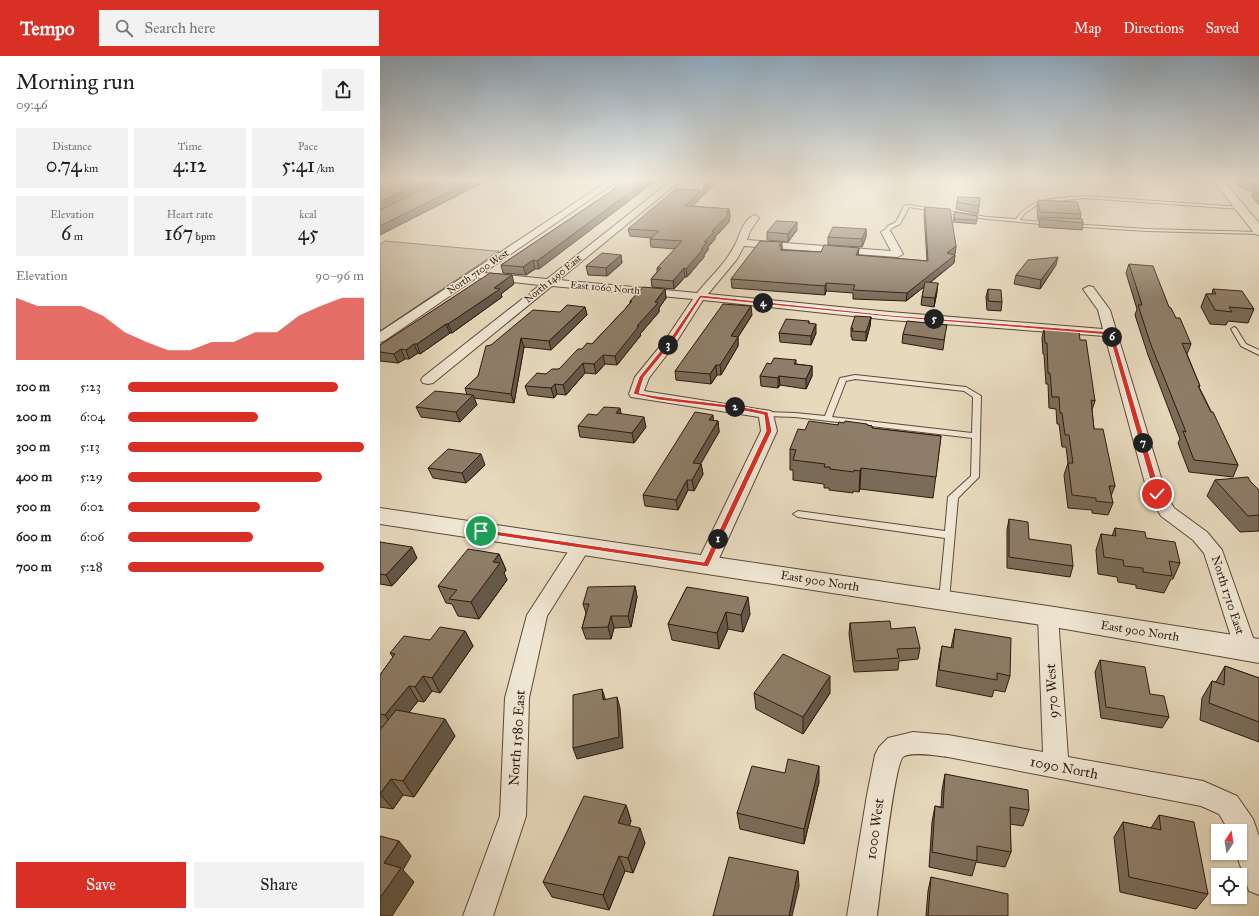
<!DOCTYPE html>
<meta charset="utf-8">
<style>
body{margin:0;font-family:"IM FELL Great Primer",serif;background:#f2f2f2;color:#222;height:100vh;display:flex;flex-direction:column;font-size:15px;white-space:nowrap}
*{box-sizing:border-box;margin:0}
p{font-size:13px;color:#767676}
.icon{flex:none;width:22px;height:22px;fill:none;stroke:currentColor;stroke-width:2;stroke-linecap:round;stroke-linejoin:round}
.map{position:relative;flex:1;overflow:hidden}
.side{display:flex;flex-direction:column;background:#fff;width:380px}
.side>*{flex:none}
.needle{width:26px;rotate:12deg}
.fabs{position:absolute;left:831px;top:768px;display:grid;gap:8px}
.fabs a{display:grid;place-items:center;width:36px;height:36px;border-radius:0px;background:#fff;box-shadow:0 1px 3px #0004;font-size:20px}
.pin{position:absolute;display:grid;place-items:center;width:34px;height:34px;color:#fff;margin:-17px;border:2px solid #fff;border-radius:50%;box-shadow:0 1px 4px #0007}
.km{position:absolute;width:20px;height:20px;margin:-10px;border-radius:50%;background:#222;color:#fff;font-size:11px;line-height:20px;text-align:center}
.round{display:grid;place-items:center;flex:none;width:42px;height:42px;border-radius:0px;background:#f2f2f2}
.summary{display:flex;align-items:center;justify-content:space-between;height:68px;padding:0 16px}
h1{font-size:22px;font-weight:600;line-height:30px}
.figures{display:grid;grid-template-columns:repeat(3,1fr);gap:6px;height:68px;padding:4px 16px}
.figures div{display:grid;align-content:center;border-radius:0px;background:#f2f2f2;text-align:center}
.figures b{font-size:20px;font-weight:600}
.figures small{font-size:11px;font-weight:400}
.figures p{font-size:11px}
.chart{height:112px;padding:8px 16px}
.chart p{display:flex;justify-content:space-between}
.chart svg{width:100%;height:72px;margin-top:4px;fill:#d93025;opacity:.7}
.button{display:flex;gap:8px;margin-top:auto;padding:8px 16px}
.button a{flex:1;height:46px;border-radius:0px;background:#d93025;color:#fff;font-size:16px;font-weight:600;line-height:46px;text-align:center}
.button a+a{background:#f2f2f2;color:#222}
ul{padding:0 16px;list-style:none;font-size:13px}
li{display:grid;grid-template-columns:64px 48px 1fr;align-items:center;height:30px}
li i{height:10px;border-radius:5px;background:#d93025}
header{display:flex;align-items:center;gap:24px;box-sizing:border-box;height:56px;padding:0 20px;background:#d93025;color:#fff}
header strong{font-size:19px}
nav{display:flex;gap:22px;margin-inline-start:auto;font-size:14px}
.search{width:280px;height:36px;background:#f2f2f2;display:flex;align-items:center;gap:10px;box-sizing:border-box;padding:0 14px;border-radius:0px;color:#767676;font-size:15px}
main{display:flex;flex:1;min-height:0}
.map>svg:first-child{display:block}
.green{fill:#c7b89e;stroke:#7b6856}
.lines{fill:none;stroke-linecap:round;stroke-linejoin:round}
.service-casing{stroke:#5d493a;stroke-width:2}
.minor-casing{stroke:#5d493a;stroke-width:2}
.tertiary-casing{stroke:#5d493a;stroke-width:2}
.service{fill:#efe6d3;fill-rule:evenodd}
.minor{fill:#efe6d3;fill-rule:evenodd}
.tertiary{fill:#efe6d3;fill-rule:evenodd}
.wall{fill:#7a6c59;stroke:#2f190e}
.shaded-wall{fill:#635849;stroke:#2f190e}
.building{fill:#8e7d68;stroke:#2f190e}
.route{fill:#d93025;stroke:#fff}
.labels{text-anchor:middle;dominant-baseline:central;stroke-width:3;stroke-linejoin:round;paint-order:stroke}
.far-street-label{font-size:10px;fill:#2f190e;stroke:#efe6d3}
.street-label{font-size:12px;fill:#2f190e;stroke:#efe6d3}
.near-street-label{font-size:14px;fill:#2f190e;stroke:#efe6d3}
</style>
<header>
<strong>Tempo</strong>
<div class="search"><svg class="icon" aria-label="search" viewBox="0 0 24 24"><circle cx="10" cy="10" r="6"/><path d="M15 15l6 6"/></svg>Search here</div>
<nav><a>Map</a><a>Directions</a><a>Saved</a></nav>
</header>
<main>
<section class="side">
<div class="summary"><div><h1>Morning run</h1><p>09:46</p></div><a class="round"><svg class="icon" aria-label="share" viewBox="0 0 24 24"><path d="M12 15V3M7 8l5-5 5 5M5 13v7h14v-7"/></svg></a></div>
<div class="figures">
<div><p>Distance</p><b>0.74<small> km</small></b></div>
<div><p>Time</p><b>4:12</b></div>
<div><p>Pace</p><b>5:41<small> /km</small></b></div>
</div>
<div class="figures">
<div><p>Elevation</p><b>6<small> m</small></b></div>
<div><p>Heart rate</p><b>167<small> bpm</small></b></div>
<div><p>kcal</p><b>45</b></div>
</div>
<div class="chart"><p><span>Elevation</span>90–96 m</p>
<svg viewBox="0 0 160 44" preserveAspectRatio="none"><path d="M0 44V6L10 11L20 11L30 11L40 17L50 27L60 33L70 38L80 38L90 33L100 33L110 27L120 27L130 17L140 11L150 6L160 6V44z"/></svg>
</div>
<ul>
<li><b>100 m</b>5:23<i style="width:89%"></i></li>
<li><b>200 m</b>6:04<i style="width:55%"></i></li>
<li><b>300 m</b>5:13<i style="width:100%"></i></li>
<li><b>400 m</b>5:29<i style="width:82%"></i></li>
<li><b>500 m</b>6:02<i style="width:56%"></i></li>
<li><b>600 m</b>6:06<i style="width:53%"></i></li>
<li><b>700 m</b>5:28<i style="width:83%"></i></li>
</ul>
<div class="button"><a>Save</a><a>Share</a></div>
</section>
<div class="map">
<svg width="879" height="860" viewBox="0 0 879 860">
<rect width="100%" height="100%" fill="#e6d9bc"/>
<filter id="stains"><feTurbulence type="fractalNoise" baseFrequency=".005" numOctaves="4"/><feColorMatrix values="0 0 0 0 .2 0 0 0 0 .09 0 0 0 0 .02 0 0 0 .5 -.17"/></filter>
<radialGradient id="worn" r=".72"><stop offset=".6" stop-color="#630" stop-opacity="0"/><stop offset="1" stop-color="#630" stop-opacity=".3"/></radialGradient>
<polygon class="green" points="5,185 115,195 119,195 0,275 0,188"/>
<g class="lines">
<g class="service-casing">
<g id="service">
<path d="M704,140L860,151L862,152L860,153L704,142L660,147L645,157L640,164L674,167V168L672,169L607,163L529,151L520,168L512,172L508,177L504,176L508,170L516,166L524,150L529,149L607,161L636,163C652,140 678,143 704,140Z"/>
<polygon points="691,168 767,173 879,176 879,178 767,175 689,170 689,169"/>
<polygon points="854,271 856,272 866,288 879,294 879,299 861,290 851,273"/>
<path d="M475,319L586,331L601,340L599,421L578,442L569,544L568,547L564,548L560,547L559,544L565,482L418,461L413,458L418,455L565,475L568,441L591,420L592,382L415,361L386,360L382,358L386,356L415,357L445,360L460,322ZM475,323L584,335L593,341L592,377L452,361L466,325Z"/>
</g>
</g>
<g class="minor-casing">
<g id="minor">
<path d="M231,123H240L103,217L167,223L293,123H302L179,224L317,237C330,221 347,206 356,187C360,178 364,162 375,159L379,162L370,175L367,184L511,195L501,176L506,173L511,176L523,198L518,201L364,190L357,203L328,238L510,256L723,273L718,254L703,233L709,230L713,231L730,254L786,438L794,452L827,476L842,494L877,593L874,599L866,602L858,599L855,593L824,497L813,484L781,460L768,438L725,280L510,264L323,244L295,288L269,322L264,335L391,355L393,358L397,375L336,509L333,514L326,516L319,514L316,509L381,375L379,361L251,341L249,338L255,321L286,283L313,243L172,230L53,327L48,328L43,327L41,324L43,321L160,229L96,222L4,285L0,286V276Z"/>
<polygon points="202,483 209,485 211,490 167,560 149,642 146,760 113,860 83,860 120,760 125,642 147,559 195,485"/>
<path d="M668,552L675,554L678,560L688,701L823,725L857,740L873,763L879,780V839L869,835L856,797H860V775H849L839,758L821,750L568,701C558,700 531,695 523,701C514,708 500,840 497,860H467L487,739L495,699L499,691L508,682L533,676L568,679L663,696L658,560L661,554Z"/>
</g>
</g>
<g class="tertiary-casing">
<g id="tertiary">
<polygon points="832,123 842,123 879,167 879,179 875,178"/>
<polygon points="0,452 668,550 879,583 879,607 668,570 0,468"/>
</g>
</g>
<use href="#service" class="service"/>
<use href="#minor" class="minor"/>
<use href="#tertiary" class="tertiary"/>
</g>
<g class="wall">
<polygon points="248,123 159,213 155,213 146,219 123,217 121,209 233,134 233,133"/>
<polygon points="852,123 879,123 879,149 872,140 873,136 858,130"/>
<polygon points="322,141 313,150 349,153 350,160 349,166 335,181 335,183 328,191 328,194 324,199 324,201 307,221 305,221 294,233 272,231 271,223 277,216 277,212 295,193 271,191 270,183 272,182 250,180 248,173"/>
<polygon points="578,141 600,142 598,158 576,153"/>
<polygon points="658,144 701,158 700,163 703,167 702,174 659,171 659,169 660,164 658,164 657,151"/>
<polygon points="545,151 576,190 575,198 574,199 575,199 574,207 550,227 557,236 554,251 541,249 542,241 544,231 526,245 473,243 473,237 446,235 445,239 352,232 351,223 402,191 402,194 441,196 479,192 478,199 547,205 544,158"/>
<polygon points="575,156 597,160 596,168 573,166"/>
<polygon points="486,173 486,181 482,191 448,189 448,181"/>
<polygon points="417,174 408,186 387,184 387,176"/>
<polygon points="241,199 242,207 227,220 208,219 206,210"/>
<polygon points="749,208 789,251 811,288 807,298 820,330 819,331 858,409 853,421 809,416 798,387 800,383 768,299 755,259 757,253 746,217"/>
<polygon points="676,209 660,233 634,228 636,219"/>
<polygon points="134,228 121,238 122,241 72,277 70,277 40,298 38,297 29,303 25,303 18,307 0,305 0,289"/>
<polygon points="285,233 286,242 279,252 279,256 260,278 261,279 237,309 225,308 216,318 205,317 186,339 177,338 174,342 148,339 145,330 166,318 179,313 202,293 212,288 245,253 250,247 250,245"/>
<polygon points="608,233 622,246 621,255 607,254 606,241"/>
<polygon points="833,233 874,253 868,267 848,265 846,269 830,268 821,251 826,238 832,238"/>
<polygon points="205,251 207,259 171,294 144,291 134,347 94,342 97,349 80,366 41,361 36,351 87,339 85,332 98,320 111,289"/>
<polygon points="372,259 358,281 358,290 341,319 337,319 331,328 296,324 295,315"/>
<polygon points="491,261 490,270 486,285 472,284 472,281 471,281 471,272"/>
<polygon points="429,265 429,267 436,277 431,289 400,286 399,277"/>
<polygon points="664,272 700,284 715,345 712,354 714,373 735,430 731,440 733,447 728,459 712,457 712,454 688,452 684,419 688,407 686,391 682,391 679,368 677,368 676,353 669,352 668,328 666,328 664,298 663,298 662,282"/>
<polygon points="523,278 565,279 563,294 522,287"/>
<polygon points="416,304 416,308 432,310 432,320 426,333 400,329 398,332 381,330 380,320 391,308"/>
<polygon points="217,359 266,371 254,387 200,381 198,370"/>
<polygon points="333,365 338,365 339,376 320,408 321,408 323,418 314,435 308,434 298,454 265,450 263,439"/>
<polygon points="458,369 487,369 492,370 492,372 561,380 553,442 480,433 479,436 473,435 473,437 449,434 449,432 444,432 444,428 413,424 413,414 410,414 410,393 425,374"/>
<polygon points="105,409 86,427 53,422 48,412"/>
<polygon points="835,424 870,425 879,434 879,475 860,476 827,440"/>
<polygon points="629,463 649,483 693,510 690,521 627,512 627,474"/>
<polygon points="735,472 766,482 800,507 793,523 791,523 784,537 756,532 756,529 738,526 737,521 718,518 716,494 721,478 732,480"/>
<polygon points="0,486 37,502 12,530 0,528"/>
<polygon points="119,498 126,514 124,517 127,524 99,563 78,560 72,548 66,547 58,530"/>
<polygon points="255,530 257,541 251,571 234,572 231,583 206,583 202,572 206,557 203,548"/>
<polygon points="307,531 370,558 363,576 348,573 339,593 292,584 288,568"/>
<polygon points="470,567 511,573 540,592 538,603 519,605 518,614 474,616 469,578"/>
<polygon points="575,573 630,620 625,636 614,634 612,641 556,630 559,607 562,590 571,592"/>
<polygon points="85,575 93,590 60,637 52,635 44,646 38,645 29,656 75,680 34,741 23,739 13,753 0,751 0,674 2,671 0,671 0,619 13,601 10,597 50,584"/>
<polygon points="720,604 770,638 789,661 782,672 721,662 715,616"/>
<polygon points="845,610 879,622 879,686 820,664 822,642 832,625 836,626"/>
<polygon points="374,637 450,637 423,678 376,653"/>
<polygon points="405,717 439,726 424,788 360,773 357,757"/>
<polygon points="565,718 649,754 643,770 630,768 631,796 625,811 596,806 592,820 549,811 552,766 555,750 561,751 562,734"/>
<polygon points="246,749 251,765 249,770 265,787 253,817 245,815 229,854 172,841 163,826"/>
<polygon points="779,759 828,838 816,853 740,836 734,781 743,766 771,772"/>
<polygon points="551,821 628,860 546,860 548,835"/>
</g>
<g class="shaded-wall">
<polygon points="51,123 67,123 0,154 0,146"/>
<polygon points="95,123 110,123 0,179 0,170"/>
<polygon points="268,123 278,123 159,213 157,205"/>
<polygon points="333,123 340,123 323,140 323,133"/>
<polygon points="321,134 322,141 306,157 305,150"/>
<polygon points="349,153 350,160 349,166 335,181 335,183 328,191 328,194 324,199 324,201 307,221 306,213 321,193 324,186 346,156"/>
<polygon points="417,166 417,174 408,186 408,178"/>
<polygon points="486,173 486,181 482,191 482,183"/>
<polygon points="402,186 402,191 403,199 399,190"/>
<polygon points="576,190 575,198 566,206 567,197"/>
<polygon points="479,192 478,200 476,199"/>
<polygon points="241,199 242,207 227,220 226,212"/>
<polygon points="575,199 574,207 526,245 527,237"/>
<polygon points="678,201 676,209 660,233 661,224"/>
<polygon points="153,204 155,213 146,219 143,211"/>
<polygon points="304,212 305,221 294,233 293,225"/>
<polygon points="132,219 134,228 121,238 122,241 72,277 68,268 114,232"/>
<polygon points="446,227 446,235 445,239 445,230"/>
<polygon points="558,227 557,236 554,251 555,242"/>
<polygon points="285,233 286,242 279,252 279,256 260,278 261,279 237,309 235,300"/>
<polygon points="371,250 372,259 358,281 358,290 341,319 340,309 351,280"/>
<polygon points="205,251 207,259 171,294 169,285"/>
<polygon points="491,261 490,270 486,285 486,276"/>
<polygon points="66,268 70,277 40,298 37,288"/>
<polygon points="436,268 436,277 431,289 431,280"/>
<polygon points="141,282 144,291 134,347 131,338"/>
<polygon points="34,288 38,297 29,303 26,294"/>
<polygon points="21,293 25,303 18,307 14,298"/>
<polygon points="223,299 225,308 216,318 214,308"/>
<polygon points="203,307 205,317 186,339 183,329"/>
<polygon points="336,309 337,319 331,328 330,318"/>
<polygon points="432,310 432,320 426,333 426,323"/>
<polygon points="399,320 400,329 398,332 398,322"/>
<polygon points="175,328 177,338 174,342 171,332"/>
<polygon points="93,339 97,349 80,366 76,356"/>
<polygon points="240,352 242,363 236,357"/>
<polygon points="333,359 334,369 329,364"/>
<polygon points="264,361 266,371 254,387 252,377"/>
<polygon points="338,365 339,376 315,418 313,407"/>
<polygon points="101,398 105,409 86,427 82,417"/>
<polygon points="321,408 323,418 314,435 312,424"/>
<polygon points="481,412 480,433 479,436 480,415"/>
<polygon points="307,424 308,434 298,454 296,444"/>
<polygon points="32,491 37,502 12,530 6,519"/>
<polygon points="119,498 126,514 124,517 127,524 99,563 91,546 113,506"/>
<polygon points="255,530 257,541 251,571 248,560"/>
<polygon points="368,541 370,558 363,576 361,559"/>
<polygon points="346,556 348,573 339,593 337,577"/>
<polygon points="231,560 234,572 231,583 228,571"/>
<polygon points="85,575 93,590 60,637 52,622"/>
<polygon points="43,620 52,635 44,646 35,631"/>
<polygon points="450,620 450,637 423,678 423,661"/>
<polygon points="29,630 38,645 15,674 5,659"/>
<polygon points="222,633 226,645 223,644"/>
<polygon points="237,641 240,652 243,692 197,703 193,692"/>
<polygon points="65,663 75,680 34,741 23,725"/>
<polygon points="439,710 439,726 424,788 424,773"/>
<polygon points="11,723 23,739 13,753 0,738"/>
<polygon points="246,749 251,765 244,783 238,767"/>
<polygon points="260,772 265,787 253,817 248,802"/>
<polygon points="19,785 31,800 23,814 34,826 12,860 0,860 0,842 4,807"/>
<polygon points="239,800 245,815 229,854 223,839"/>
<polygon points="418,815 419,830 412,860 409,860"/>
</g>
<g class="building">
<polygon points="0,123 12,125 17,123 51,123 0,146"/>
<polygon points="66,123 95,123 0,170 0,154"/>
<polygon points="248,123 268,123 157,205 153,204 143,211 121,209 235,133 233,133"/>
<polygon points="324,123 333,123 323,133"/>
<polygon points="860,123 879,123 879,130 860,124"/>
<polygon points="296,133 321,134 305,150 349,153 346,156 349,156 346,158 348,159 332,175 334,176 324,186 327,186 321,193 323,193 306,213 304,212 293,225 271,223 281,212 277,212 302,185 270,183 279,175 248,173"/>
<polygon points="874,133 879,133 879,139"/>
<polygon points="578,141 600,142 599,150 577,146"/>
<polygon points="658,144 697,146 701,158 660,156"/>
<polygon points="545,151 570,153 576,190 567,197 575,199 527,237 473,234 475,229 446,227 445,230 351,223 380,185 402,186 399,190 402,191 400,194 441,196 444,189 479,192 476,199 548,205"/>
<polygon points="575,156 597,160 597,164 574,163"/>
<polygon points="660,161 702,163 703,167 661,163"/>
<polygon points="396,165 417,166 408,178 387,176"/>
<polygon points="453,171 486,173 482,183 448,181"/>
<polygon points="222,197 241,199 226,212 206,210"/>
<polygon points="678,201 661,224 636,219 648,204"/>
<polygon points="749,208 773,210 789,251 791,252 796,262 800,262 811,288 802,287 820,330 818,330 831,356 833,356 858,409 814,404 803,375 806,376 771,289 758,249 762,249"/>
<polygon points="110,217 132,219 114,232 120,233 68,268 66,268 37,288 34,288 26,294 21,293 14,298 0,296 0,289"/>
<polygon points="545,226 558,227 555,242 542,241"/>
<polygon points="263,231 285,233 275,246 278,247 257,270 259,270 235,300 223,299 214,308 203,307 183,329 175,328 171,332 145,330 157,317 166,318 172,313 179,313 198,293 202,293 207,287 212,288 245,253 252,245 250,245"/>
<polygon points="608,233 621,234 622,246 608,245"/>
<polygon points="833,233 862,235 874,253 849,251 852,256 835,254 826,238 836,238"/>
<polygon points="343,248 371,250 351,280 358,281 340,309 336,309 330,318 295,315"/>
<polygon points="187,249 205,251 169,285 141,282 131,338 85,332 98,320 106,290 111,289 153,254 180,256"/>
<polygon points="475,260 491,261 486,276 472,275 473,272 471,272"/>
<polygon points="406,263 429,265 428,267 436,268 431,280 399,277"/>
<polygon points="527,265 567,269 564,284 523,278"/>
<polygon points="664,272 699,275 700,284 706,284 715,345 711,344 714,373 723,373 735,430 729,430 733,447 716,445 716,442 692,439 688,407 693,407 689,379 685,379 682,357 680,357 679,341 672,341 670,317 668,317 667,287 665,287"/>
<polygon points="394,302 416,304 414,308 432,310 426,323 399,320 398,322 380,320 387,307 391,308"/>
<polygon points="55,335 93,339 76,356 36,351"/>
<polygon points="224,351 240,352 236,357 264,361 252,377 198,370 208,358 217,359"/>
<polygon points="315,356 333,359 329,364 338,365 313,407 321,408 312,424 307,424 296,444 263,439"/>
<polygon points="429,365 458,369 459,366 464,367 465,365 487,368 487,369 492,370 492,372 561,380 556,421 481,412 480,415 474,414 474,416 450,413 450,411 444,411 445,408 413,404 416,394 410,393 418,373 425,374"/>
<polygon points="68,393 101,398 82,417 48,412"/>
<polygon points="868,421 870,425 879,434 879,459 868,460 835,424"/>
<polygon points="629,463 648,466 649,483 691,489 693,510 629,501"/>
<polygon points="735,472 765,476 766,482 795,486 800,507 789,505 792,520 763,516 763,512 744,510 743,504 724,501 721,478 736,480"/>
<polygon points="0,486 32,491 6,519 0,518"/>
<polygon points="88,493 119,498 113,506 120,507 91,546 69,543 77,534 58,530"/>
<polygon points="255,530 248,560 231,560 228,571 202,572 209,548 203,548 208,531"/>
<polygon points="307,531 368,541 361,559 346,556 337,577 288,568"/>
<polygon points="510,565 511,573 535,571 540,592 517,593 519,602 475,605 470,567"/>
<polygon points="60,571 85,575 52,622 43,620 35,631 29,630 5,659 0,658 0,619 15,598 10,597 24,580 50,584"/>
<polygon points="575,573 631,582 630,620 617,617 617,624 559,614 562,590 573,592"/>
<polygon points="403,598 450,620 423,661 374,637"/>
<polygon points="720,604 765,611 770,638 784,640 789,661 726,651"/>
<polygon points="845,610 879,622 879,666 829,647 832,625 844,629"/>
<polygon points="222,633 223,644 237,641 239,681 193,692 193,639"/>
<polygon points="16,654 65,663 23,725 11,723 0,738 0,674"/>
<polygon points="408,703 439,710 424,773 357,757 372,710 405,717"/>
<polygon points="565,718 648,734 649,754 630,751 631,796 597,790 597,805 552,796 555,750 563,752"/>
<polygon points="204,740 246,749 238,767 260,772 248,802 239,800 223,839 163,826"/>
<polygon points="779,759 814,766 828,838 749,821 743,766 781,774"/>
<polygon points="0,780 19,785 4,807 21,812 0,842"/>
<polygon points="349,801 418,815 409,860 333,860"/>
<polygon points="551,821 628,838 628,860 548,860"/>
</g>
<linearGradient id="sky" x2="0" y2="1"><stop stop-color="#8ea9bf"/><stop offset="0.51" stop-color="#f4eee1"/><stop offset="1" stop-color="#f4eee1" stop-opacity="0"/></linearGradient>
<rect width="879" height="243" fill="url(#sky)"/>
<path class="route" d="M320,239L510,259L733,276L781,438L777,441L774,438L729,279L510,261L321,242L293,286L264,321L259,337C302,345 346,346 388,356L392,375L328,511L99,477L98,475L101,473L324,506L386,375L384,359L354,353L279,344L253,338L259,321L289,284Z"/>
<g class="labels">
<g class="far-street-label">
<text transform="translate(98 216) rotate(-34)">North 7100 West</text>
<text transform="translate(173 223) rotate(-39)">North 1490 East</text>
<text transform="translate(225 232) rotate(5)">East 1060 North</text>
</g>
<g class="street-label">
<text transform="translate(440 525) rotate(9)">East 900 North</text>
<text transform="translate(848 539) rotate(72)">North 1710 East</text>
<text transform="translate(760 575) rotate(9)">East 900 North</text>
</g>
<g class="near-street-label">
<text transform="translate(672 635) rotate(-93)">970 West</text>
<text transform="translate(137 682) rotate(-86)">North 1580 East</text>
<text transform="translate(684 712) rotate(11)">1090 North</text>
<text transform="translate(495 773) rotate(-82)">1000 West</text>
</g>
</g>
<rect width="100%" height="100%" filter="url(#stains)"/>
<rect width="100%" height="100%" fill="url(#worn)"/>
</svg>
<div class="fabs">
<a><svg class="needle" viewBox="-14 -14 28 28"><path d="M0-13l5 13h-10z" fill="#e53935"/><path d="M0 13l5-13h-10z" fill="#767676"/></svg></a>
<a><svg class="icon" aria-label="locate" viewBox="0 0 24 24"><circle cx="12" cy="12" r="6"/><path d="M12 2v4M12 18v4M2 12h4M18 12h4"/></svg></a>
</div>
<div class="pin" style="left:101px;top:475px;background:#1e9e55"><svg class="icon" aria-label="arrive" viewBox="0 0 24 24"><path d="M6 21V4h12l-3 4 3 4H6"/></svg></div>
<div class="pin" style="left:777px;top:438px;background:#d93025"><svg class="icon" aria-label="check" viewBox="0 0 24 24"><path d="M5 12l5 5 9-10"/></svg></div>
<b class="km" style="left:338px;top:483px">1</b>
<b class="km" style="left:355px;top:351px">2</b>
<b class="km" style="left:288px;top:289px">3</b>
<b class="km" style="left:383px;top:247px">4</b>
<b class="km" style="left:554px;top:263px">5</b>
<b class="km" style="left:732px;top:281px">6</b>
<b class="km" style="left:763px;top:387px">7</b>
</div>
</main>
